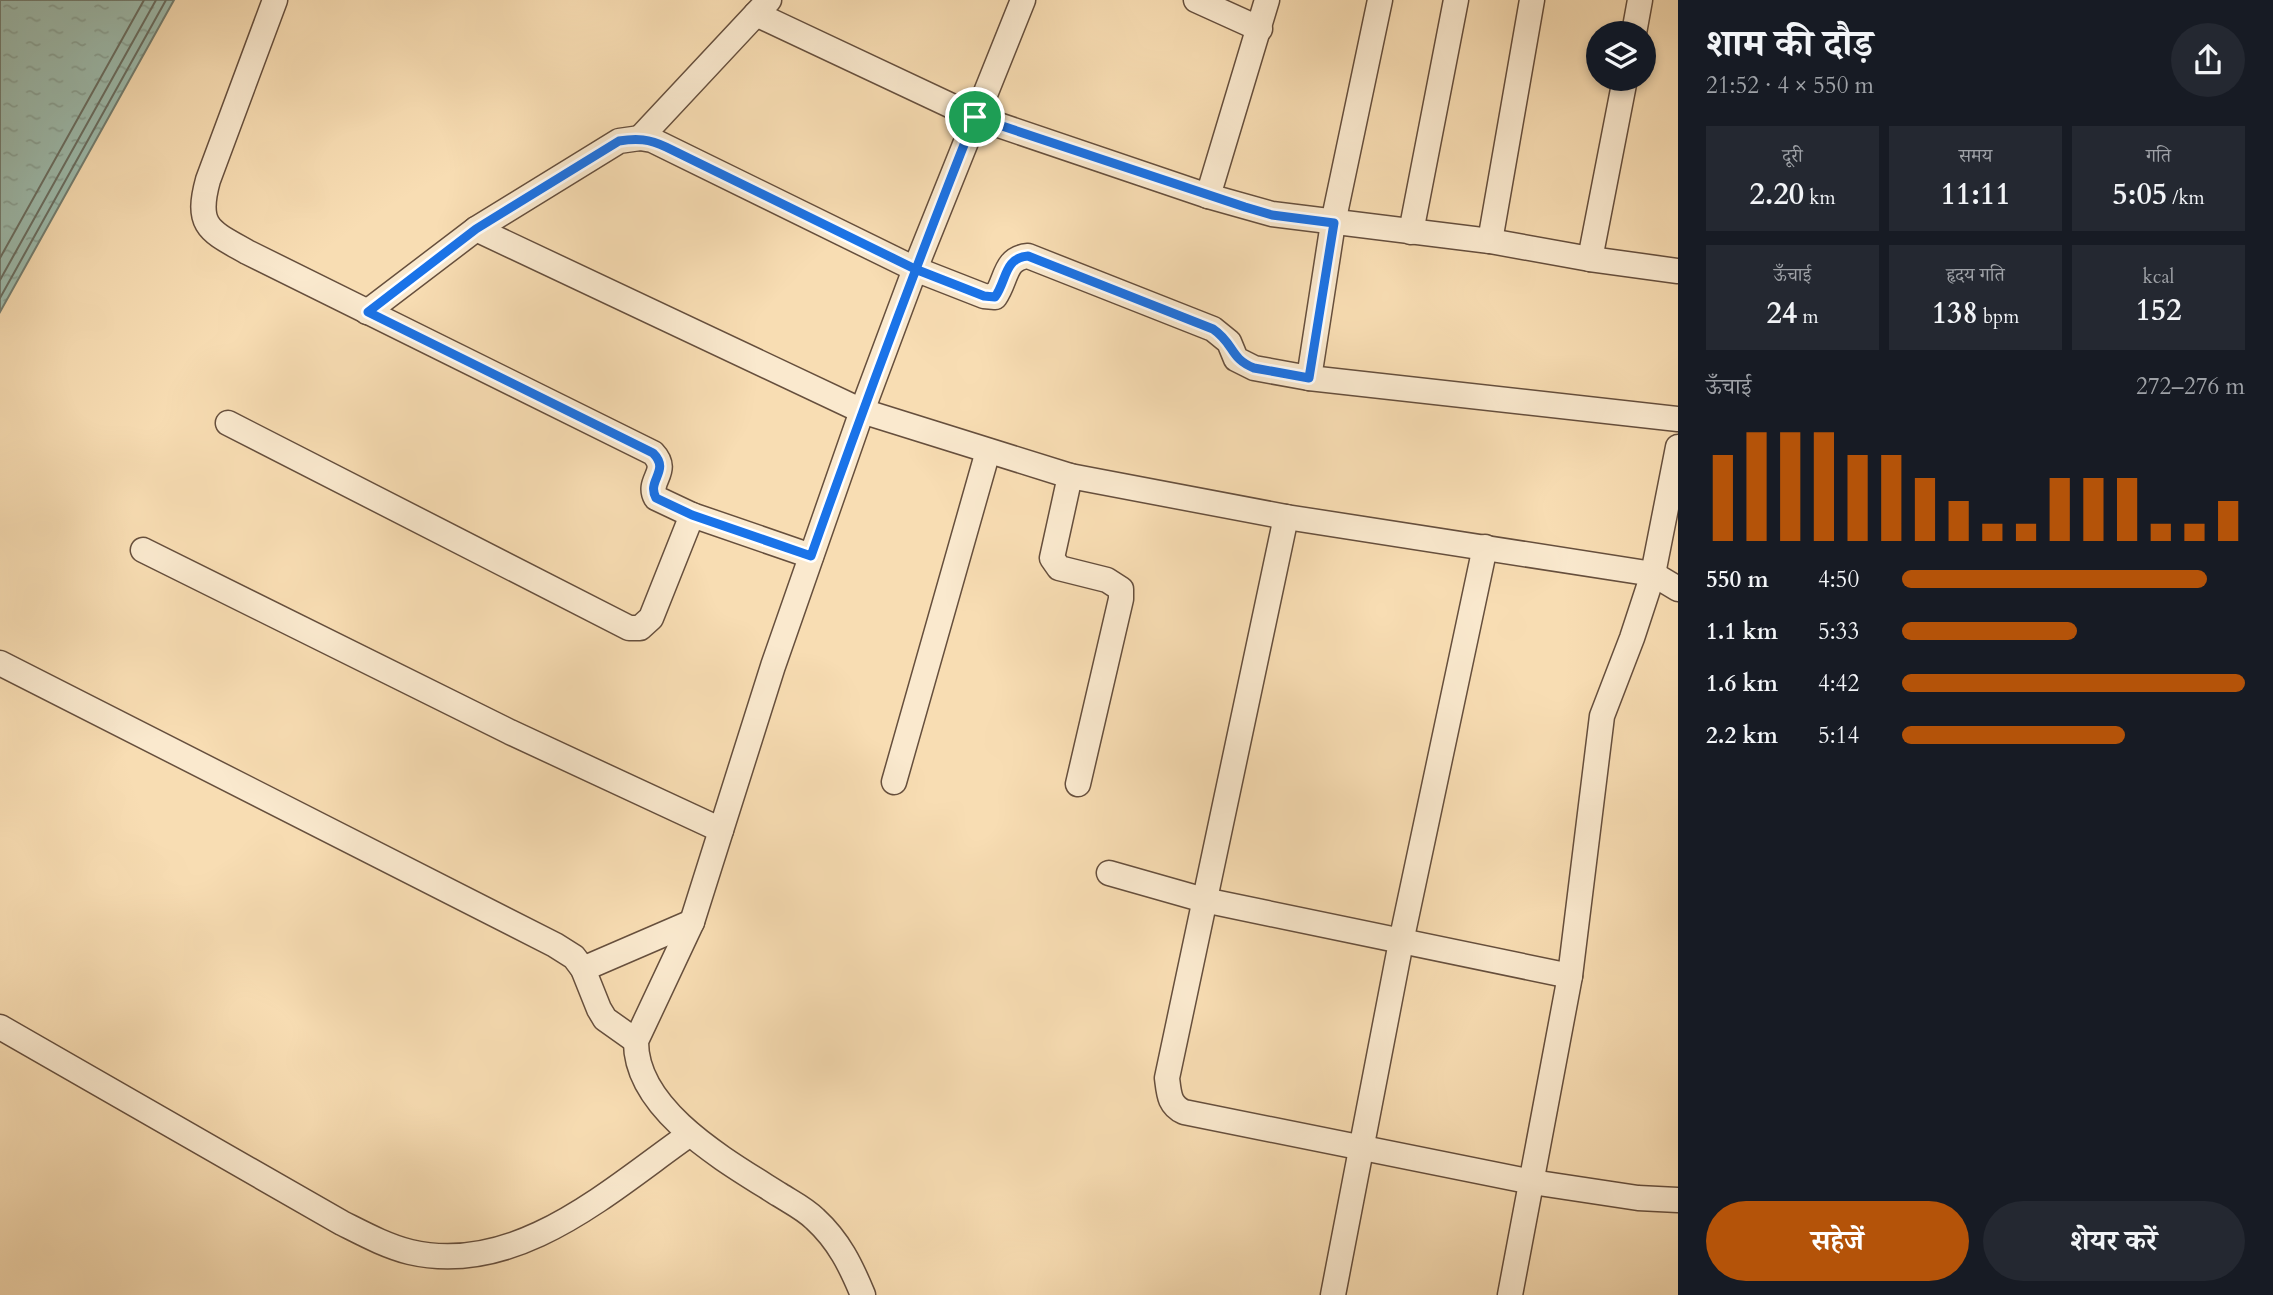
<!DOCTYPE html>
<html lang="hi">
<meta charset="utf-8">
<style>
body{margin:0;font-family:Cardo,"Noto Serif Devanagari",serif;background:#242831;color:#f1f3f6;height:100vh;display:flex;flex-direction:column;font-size:26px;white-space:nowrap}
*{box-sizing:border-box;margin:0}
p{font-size:23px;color:#9ea1a6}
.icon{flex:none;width:38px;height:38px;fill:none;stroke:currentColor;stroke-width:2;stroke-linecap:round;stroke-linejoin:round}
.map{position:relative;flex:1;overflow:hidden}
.details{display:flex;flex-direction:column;background:#171b24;width:595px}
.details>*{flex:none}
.tools{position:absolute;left:1586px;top:21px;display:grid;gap:14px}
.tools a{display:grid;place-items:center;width:70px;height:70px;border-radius:50%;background:#171b24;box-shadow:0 4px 10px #0003;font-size:35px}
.pin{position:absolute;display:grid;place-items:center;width:60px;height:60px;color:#fff;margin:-30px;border:4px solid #fff;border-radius:50%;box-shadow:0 2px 7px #0007}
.round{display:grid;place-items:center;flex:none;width:74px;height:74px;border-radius:37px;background:#242831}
.summary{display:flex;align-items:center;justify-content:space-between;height:119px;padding:0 28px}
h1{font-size:38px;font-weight:700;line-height:52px}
.metrics{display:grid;grid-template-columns:repeat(3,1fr);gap:10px;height:119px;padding:7px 28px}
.metrics div{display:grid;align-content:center;border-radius:0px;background:#242831;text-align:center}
.metrics b{font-size:30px;font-weight:700}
.metrics small{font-size:19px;font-weight:400}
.metrics p{font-size:19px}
.chart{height:196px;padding:14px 28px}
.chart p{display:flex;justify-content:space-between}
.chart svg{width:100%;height:126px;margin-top:7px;stroke:#b45309;stroke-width:6}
.button{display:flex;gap:14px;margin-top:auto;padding:14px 28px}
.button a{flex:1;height:80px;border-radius:42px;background:#b45309;color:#fff;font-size:28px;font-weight:700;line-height:80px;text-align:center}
.button a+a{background:#242831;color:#f1f3f6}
ul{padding:0 28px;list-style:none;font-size:23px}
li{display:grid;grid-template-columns:112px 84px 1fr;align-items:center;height:52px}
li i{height:18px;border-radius:9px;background:#b45309}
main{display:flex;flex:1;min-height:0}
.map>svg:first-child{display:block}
.water{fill:url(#water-ripples);stroke:#737e71;stroke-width:2}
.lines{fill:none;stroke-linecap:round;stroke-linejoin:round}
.shore{stroke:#696e62;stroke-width:2}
.street-casing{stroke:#664f3d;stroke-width:27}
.street{stroke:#fae9ce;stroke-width:24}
.route-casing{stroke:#fff;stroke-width:14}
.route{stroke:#1a73e8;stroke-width:9}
</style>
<main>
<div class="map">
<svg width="1678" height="1295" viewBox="0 0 1678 1295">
<defs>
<pattern id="water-ripples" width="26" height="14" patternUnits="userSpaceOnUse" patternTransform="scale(1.75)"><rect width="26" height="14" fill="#9dbcae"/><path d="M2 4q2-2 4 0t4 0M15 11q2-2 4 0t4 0" fill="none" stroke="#88a195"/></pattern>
</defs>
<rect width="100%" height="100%" fill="#f8ddb3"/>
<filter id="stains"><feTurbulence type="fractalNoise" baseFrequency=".00286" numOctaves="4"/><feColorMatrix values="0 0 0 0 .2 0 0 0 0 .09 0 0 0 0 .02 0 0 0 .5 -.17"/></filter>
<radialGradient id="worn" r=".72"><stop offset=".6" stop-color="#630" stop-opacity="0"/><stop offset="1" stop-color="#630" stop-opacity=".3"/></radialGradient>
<polygon class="water" points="0,0 174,0 0,312"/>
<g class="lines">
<g class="shore">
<polyline points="0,258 144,0"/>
<polyline points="0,280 156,0"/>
<polyline points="0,298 166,0"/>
</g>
<g class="street-casing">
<g id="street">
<path d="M275,0L208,180C195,227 210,231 247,252L653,453C671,472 646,480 656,498L692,515L811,556"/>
<polyline points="1196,0 1260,29"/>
<polyline points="756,14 975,117 1208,196 1272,214 1490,241 1590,259 1678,271"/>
<polyline points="1634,33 1640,0"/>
<polyline points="640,138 769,0"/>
<polyline points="1208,196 1267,0"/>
<polyline points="476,229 862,411 1070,476 1286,517 1653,574 1678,589"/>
<polyline points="1411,232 1456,0"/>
<polyline points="1490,241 1532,0"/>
<polyline points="1590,259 1625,79"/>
<path d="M367,312L476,229L619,141L640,138L652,140L915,269L984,296L995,297C1007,280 1004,258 1028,256L1213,329L1229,342L1236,359L1254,368L1309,378L1678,419"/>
<polyline points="1309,378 1333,223 1380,0"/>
<polyline points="228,423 629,628 640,628 651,618 692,515"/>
<polyline points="1070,476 1052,558 1059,568 1107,580 1121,589 1121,599 1078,784"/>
<path d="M1286,517L1167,1078C1169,1094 1169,1105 1184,1112L1532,1182L1638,1198L1678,1200"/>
<polyline points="143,550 510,732 721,830"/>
<polyline points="0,663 555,945 574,957 583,969 599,1009 605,1019 636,1041"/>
<polyline points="894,782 988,451"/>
<polyline points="1109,873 1204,900 1570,976"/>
<polyline points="583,969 692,922"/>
<path d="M0,1027L342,1223C364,1234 386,1246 410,1252C517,1277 610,1190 690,1134"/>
<path d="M863,1295C851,1266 839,1241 815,1219C805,1209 791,1202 780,1195C728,1162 635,1111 636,1041L692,922L773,666L862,411L915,269L1023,0"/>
<polyline points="1333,1295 1401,942 1485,547"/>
<polyline points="1510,1295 1570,976 1602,716 1632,638 1653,574 1678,447"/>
</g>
</g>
<use href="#street" class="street"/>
</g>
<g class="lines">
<g class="route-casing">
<path id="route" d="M975,117C917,263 863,409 811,556L692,515L656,498C646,480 671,471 653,453L368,312L476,229L619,141C637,138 649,139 666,147L915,269L984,296L995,297C1007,280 1004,258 1028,256L1213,329C1235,344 1229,358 1254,368L1309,378L1334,223L1272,215L1245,207L975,117"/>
</g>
<use href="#route" class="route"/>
</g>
<rect width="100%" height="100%" filter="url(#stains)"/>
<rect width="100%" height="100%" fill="url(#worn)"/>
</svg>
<div class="tools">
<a><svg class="icon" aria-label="layers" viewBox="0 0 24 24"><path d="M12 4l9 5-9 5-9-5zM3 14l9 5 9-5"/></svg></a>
</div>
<div class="pin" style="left:975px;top:117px;background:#1e9e55"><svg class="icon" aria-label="arrive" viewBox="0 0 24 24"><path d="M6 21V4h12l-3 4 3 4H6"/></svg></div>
</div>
<section class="details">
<div class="summary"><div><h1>शाम की दौड़</h1><p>21:52 · 4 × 550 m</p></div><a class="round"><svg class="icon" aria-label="share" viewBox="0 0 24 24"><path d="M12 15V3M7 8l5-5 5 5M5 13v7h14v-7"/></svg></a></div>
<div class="metrics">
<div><p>दूरी</p><b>2.20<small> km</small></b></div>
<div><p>समय</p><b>11:11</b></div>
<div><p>गति</p><b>5:05<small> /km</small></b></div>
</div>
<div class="metrics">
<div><p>ऊँचाई</p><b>24<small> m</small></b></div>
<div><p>हृदय गति</p><b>138<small> bpm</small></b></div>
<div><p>kcal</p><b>152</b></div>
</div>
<div class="chart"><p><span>ऊँचाई</span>272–276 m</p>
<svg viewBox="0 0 160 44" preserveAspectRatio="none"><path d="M5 44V14M15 44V6M25 44V6M35 44V6M45 44V14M55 44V14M65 44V22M75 44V30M85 44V38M95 44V38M105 44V22M115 44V22M125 44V22M135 44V38M145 44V38M155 44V30"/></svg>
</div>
<ul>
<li><b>550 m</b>4:50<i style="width:89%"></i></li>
<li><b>1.1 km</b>5:33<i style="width:51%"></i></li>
<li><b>1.6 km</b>4:42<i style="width:100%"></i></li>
<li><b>2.2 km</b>5:14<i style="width:65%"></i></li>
</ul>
<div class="button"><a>सहेजें</a><a>शेयर करें</a></div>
</section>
</main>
